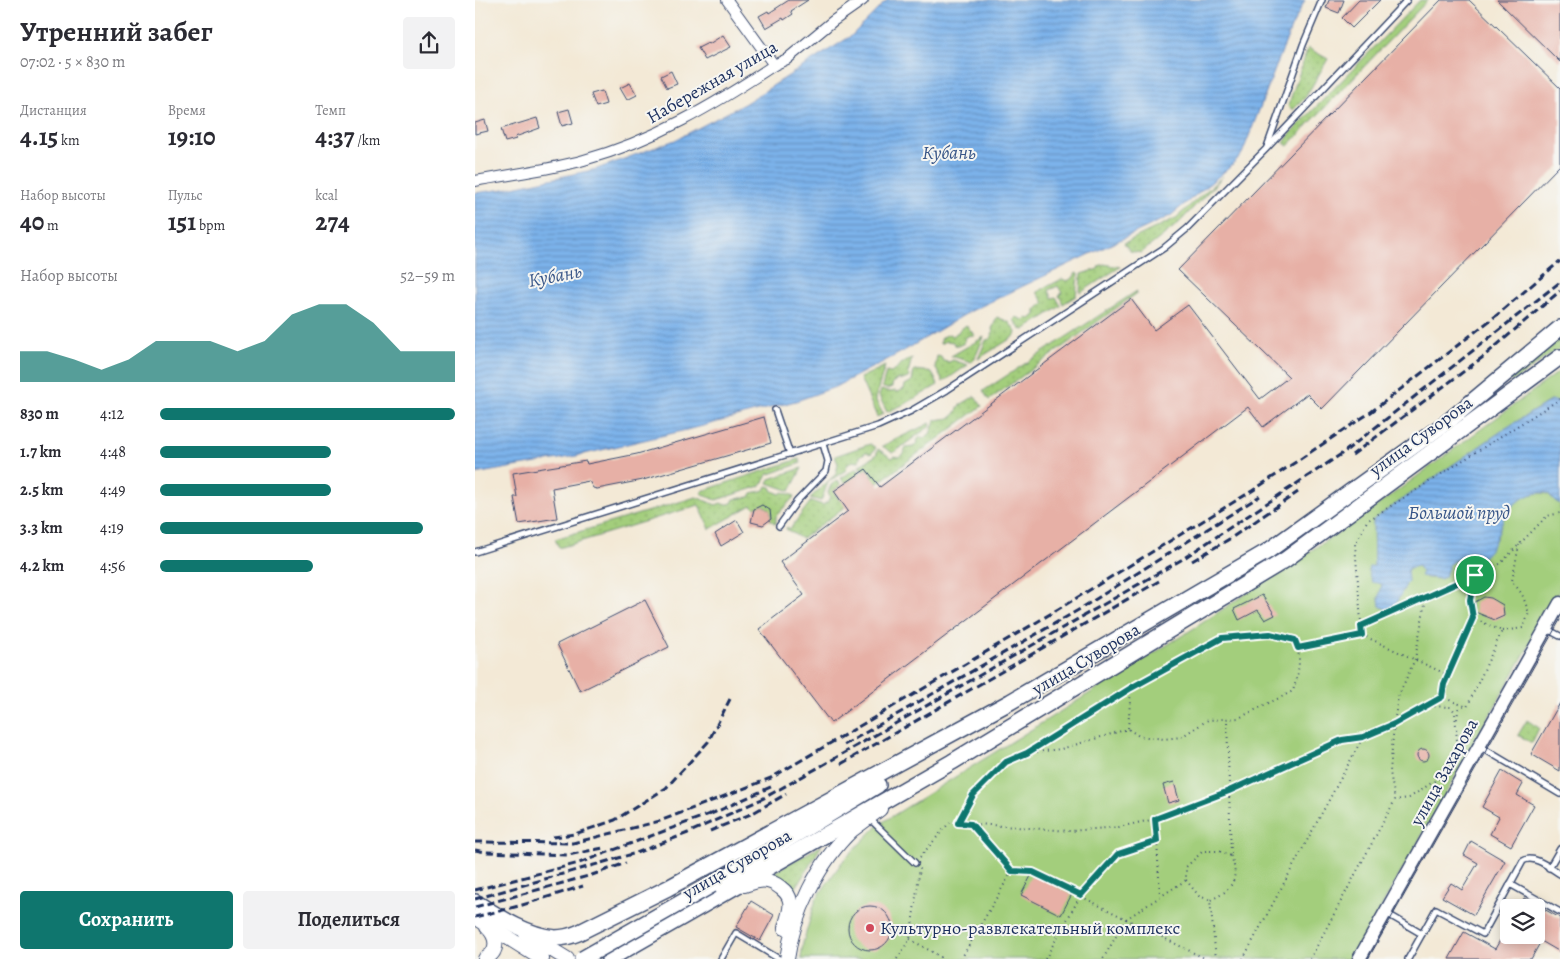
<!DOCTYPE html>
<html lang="ru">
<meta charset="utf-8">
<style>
body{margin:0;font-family:Alegreya,serif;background:#f2f2f3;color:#2b2b33;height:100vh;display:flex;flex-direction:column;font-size:19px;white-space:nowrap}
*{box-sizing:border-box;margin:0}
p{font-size:16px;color:#7c7c81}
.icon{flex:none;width:28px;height:28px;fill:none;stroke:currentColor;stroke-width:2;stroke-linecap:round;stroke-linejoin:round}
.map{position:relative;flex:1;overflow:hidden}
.panel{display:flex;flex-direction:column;background:#fff;width:475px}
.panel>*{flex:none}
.controls{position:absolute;left:1025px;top:899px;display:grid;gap:10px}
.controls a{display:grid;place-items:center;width:45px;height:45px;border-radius:5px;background:#fff;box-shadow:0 2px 12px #0003;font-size:25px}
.pin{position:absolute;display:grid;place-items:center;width:42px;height:42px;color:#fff;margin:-21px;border:2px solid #fff;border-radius:50%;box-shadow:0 1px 5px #0007}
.round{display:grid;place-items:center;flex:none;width:52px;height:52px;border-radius:5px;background:#f2f2f3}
.overview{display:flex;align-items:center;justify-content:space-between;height:85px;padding:0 20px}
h1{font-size:28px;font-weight:600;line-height:38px}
.metrics{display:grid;grid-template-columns:repeat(3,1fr);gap:8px;height:85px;padding:5px 20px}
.metrics div{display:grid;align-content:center}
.metrics b{font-size:25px;font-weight:600}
.metrics small{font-size:14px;font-weight:400}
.metrics p{font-size:14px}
.chart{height:140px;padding:10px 20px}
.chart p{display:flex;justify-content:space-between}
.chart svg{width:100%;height:90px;margin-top:5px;fill:#0f766e;opacity:.7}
.cta{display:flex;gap:10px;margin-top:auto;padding:10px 20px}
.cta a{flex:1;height:58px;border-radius:5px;background:#0f766e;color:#fff;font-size:20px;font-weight:600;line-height:58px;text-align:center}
.cta a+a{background:#f2f2f3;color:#2b2b33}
ul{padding:0 20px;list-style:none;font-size:16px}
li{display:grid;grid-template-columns:80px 60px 1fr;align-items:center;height:38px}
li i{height:12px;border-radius:6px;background:#0f766e}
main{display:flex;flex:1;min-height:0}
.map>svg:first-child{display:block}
.grass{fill:url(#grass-dots);stroke:#5f7e6c}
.green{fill:#a3ce7b;stroke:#5f7e6c}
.water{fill:url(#water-rules);stroke:#4c70a4}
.building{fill:#e7b0a6}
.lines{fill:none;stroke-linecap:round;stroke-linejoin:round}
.service-casing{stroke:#3b4b70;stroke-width:8}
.minor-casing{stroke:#3b4b70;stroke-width:12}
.tertiary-casing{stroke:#3b4b70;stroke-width:15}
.secondary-casing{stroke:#3b4b70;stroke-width:16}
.primary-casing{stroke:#3b4b70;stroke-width:18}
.path{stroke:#3b4b70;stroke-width:2;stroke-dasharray:1 4;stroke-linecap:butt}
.service{stroke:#fff;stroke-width:5}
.minor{stroke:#fff;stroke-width:10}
.tertiary{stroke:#fff;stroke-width:12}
.secondary{stroke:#fff;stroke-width:14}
.primary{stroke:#fff;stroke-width:15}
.tram{stroke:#1b2f5e;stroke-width:1}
.rail{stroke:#1b2f5e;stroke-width:3;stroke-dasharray:8 4;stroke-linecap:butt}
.primary-bridge-casing{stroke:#3b4b70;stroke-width:18;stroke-linecap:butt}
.primary-bridge{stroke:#fff;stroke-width:15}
.route-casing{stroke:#fff;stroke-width:10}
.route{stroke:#0f766e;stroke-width:6}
.poi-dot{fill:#d1495b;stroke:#f6f6f2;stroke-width:2}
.labels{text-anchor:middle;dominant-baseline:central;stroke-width:4;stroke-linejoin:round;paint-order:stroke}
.street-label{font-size:18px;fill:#1b2f5e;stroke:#f6f6f2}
.poi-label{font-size:18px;fill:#1b2f5e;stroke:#f6f6f2;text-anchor:start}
.water-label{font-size:19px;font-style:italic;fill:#385688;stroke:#f6f6f2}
</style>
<main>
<section class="panel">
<div class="overview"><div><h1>Утренний забег</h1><p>07:02 · 5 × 830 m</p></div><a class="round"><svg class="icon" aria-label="share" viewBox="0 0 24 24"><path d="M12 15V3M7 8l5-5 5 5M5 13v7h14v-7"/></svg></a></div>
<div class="metrics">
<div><p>Дистанция</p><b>4.15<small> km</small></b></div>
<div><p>Время</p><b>19:10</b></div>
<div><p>Темп</p><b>4:37<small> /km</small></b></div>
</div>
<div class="metrics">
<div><p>Набор высоты</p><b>40<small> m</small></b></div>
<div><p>Пульс</p><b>151<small> bpm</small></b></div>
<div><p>kcal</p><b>274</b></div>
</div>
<div class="chart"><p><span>Набор высоты</span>52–59 m</p>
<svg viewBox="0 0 160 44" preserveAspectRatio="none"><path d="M0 44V29L10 29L20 33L30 38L40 33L50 24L60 24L70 24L80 29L90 24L100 11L110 6L120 6L130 15L140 29L150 29L160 29V44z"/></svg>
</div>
<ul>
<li><b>830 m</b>4:12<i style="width:100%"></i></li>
<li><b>1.7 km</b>4:48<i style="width:58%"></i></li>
<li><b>2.5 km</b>4:49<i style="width:58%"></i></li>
<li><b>3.3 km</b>4:19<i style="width:89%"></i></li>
<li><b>4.2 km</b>4:56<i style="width:52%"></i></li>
</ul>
<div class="cta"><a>Сохранить</a><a>Поделиться</a></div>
</section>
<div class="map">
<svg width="1085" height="959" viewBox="0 0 1085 959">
<defs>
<pattern id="grass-dots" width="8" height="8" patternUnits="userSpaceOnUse" patternTransform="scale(1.25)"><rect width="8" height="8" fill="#a3ce7b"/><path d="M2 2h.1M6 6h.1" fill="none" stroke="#8cb16d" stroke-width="1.8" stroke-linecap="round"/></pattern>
<pattern id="water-rules" width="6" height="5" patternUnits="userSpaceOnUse" patternTransform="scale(1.25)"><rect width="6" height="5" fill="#7cb2ea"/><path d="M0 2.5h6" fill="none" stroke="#6591c1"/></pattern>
</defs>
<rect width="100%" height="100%" fill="#f6f6f2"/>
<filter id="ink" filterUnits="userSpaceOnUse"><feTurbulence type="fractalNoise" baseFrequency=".02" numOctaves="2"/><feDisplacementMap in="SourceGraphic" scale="10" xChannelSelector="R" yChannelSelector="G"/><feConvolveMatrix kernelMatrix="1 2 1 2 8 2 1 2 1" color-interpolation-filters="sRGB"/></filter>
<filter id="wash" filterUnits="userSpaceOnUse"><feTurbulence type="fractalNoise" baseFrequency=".0096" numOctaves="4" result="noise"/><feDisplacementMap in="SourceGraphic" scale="20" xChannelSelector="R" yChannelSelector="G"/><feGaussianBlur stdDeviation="1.12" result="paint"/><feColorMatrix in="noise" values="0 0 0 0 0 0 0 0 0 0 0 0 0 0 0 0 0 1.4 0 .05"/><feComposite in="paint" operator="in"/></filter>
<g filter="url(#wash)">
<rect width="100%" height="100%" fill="#f3e9d6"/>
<g class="grass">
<polygon points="945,0 953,0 813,146 809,143 814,135"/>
<polygon points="833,48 853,59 830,98 818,110 813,106"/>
<polygon points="748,176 704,223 666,253 655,251 649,243 701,218"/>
<polygon points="629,264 645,267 605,293 606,274 623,269 624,266"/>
<polygon points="601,273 603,274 601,296 588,304 584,295 587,293 583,286 574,290 577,298 581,297 586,306 549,330 545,329 539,320 541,317 549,320 552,318 555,319 561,315 561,310 569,303 562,292 587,279 592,281 598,278"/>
<polygon points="662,291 661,294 514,400 508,391"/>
<polygon points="522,317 534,322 541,332 540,336 503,359 511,340 515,339 518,333 517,329"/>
<polygon points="491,325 500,336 495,335 490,338 489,343 483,346 480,345 478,342 471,341 465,344 466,338 474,334 478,336"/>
<polygon points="509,337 499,360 496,362 476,356"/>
<polygon points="1085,337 1085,348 1037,382 1035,379"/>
<polygon points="462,356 466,357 468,361 474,362 478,360 493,365 468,382 460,367"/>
<polygon points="437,358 433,373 435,377 428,380 424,379 418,382 417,387 412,389 407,387 411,372 416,373 422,369 424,365"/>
<polygon points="410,366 400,399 408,414 402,417 385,378"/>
<polygon points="439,370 457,372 463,385 432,403 412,412 404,396 406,390 416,392 420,391 423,392 429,389 430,385 437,381"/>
<path d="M500,396L507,406C448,451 386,494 327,539L311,529L312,527L315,529L336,501L348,505L353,501L355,496L353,492L356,485L363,480L366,485L358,491L365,501L380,492L373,481L369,483L366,478L382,468L385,472L382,475L388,484L398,477L392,468L388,471L384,466L401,455L403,449L417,458L420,456L424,457L429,453L431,448L438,447L442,444L443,439L445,437L449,438L455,434L460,420L475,418L480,414L485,405Z"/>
<polygon points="455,423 456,424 455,426 418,453 407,446"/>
<polygon points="395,444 401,448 396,454 391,452 385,456 384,461 381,462 378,461 372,465 371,470 353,482 346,501 335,498 361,474 363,464 360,456"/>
<polygon points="324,459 326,463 292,475 286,486 241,500 228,495 227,491"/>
<polygon points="327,468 315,491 293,483 295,479"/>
<polygon points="292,486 296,487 298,491 305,494 308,492 320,496 301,516 301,524 295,520 296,513 293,508 287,505 280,508 277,505 235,529 224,505 84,548 80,539 221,497 241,505 246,503 250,505 257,503 259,499 275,497 277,493 290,490"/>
<polygon points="1052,720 1064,728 1057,743 1043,735"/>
<polygon points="347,845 317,894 294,875"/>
</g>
<path class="green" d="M1085,371V403L1076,400L1031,428L898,520L899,566L907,584L904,598L905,606L911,609L934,568L943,566L951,578L965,579L970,577L974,564L987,556L998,558C1005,553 1016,547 1020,541C1025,532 1026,520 1031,511C1039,497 1059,491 1073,494L1080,501L1085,504V591L877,959H326L328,943L341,899L367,862L403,825L724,625L888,516Z"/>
<g class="water">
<polygon points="412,0 830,0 816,28 767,154 755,167 695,216 494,312 427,352 360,387 324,400 224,427 101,456 0,474 0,193 29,189 122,169 200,140 269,104 376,36"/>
<path d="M1077,400L1085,403V504L1080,501L1073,493C1063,492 1056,493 1047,499C1021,513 1028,540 1008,557L1004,558L987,556L974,564L970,577L965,579L945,576L947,572L943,566L934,568L932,571L933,581L919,607L911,609L905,606L904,598L907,584L897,582L893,572L894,567L899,566L898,520L1031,428Z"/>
</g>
<g id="blocks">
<g class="building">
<polygon points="314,0 333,0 316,11 318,14 309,20 308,18 291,28 284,16 293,11 294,13"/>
<polygon points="854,0 869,0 864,13 851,8"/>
<polygon points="884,0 905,0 877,28 867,18"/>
<polygon points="966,0 994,0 1085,88 1085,165 847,409 832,394 788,427 773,407 356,723 284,629 329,595 305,562 373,511 359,491 391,469 405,487 656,299 679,330 713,305 785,399 814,377 703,270"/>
<polygon points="1022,0 1085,0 1085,62"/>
<polygon points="248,35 256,47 230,60 223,48 233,43 234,44"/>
<polygon points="196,71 202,84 192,88 186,76"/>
<polygon points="155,83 162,95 152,100 145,88"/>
<polygon points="127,91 131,104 121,107 116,94"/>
<polygon points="94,109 98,123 87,126 83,112"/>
<polygon points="62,118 65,128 40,137 41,139 30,142 26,129"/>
<polygon points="10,120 13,131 0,134 0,123"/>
<polygon points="289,417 296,443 168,480 122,489 118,488 114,481 77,488 82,518 44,524 39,497 42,497 38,473 111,461 112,464 162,454"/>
<polygon points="287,505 295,510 296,519 288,525 276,522 279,509"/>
<polygon points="262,520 269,532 246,546 240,534"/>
<polygon points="787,595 800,615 790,620 783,610 764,620 759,609"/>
<polygon points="1009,597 1016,598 1028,605 1029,616 1020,620 1000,612 1000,602"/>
<polygon points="170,600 194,647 105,691 82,644"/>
<polygon points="1085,703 1085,771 1056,754"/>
<circle cx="948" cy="755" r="6"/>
<polygon points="1027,771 1048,784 1042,795 1059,805 1036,846 1015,834 1024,817 1007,807"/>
<polygon points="699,782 704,800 693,803 688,785"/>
<polygon points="996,841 1030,861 999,915 967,897 976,883 987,890 1003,863 989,855"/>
<polygon points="557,874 597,894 586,915 546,895"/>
<polygon points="1049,898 1085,918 1085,952 1066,941 1056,959 974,959 989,932 1020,949 1028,935 1061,935 1061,908 1044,908"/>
<polygon points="276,901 299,915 285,941 261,927"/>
<circle cx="395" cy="928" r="22"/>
</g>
</g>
</g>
<g filter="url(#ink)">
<use href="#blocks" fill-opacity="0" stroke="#3b4b70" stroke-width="1"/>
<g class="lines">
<g class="service-casing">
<g id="service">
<polyline points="792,147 828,45 847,0"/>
<polyline points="300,410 315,454"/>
<polyline points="304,526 322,501 351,471 353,461 348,444"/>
<polyline points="0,552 403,426 436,411 472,390 689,248 713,228 791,149 932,0"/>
<polyline points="1072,629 1085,636"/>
<polyline points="1004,746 1085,794"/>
<polyline points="394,818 440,863"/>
<polyline points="1074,868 1085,849"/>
<polyline points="1035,884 1085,912"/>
<polyline points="911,913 947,934"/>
<polyline points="246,959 261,933 304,959"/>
<path d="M933,959L961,909L1008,934L1048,861C1059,854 1075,868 1085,874"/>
</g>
</g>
<g class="minor-casing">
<g id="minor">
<polyline points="252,0 299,65"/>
<path d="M0,181C36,174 74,170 109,160C178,141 239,105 299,65L312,59L358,21L388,0"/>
</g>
</g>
<g class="tertiary-casing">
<polyline id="tertiary" points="884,959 1085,603"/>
</g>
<g class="secondary-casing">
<g id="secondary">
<path d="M269,885C285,880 292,877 306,888C310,891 314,895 315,901C317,909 312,919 310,928"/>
<polyline points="0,917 67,959"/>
<polyline points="51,934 92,959"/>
<path d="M10,959C25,951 22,936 12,927"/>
<path d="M312,959C318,914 344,861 377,830C386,823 396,816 405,809"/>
</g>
</g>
<g class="primary-casing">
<g id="primary">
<polyline points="237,885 403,785"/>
<path d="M0,902C24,917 51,935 80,938C88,938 96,936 103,933L193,888L535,702L793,551L975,420L1085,328"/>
<polyline points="134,959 477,762 810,560 1085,357"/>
</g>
</g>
<g class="path">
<polyline points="998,618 995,600 1000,575 1025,564 1072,516 1085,513"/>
<polyline points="886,626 1000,575"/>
<polyline points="1027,631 1048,628 1054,613 1047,594 1037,581 1044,545"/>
<polyline points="887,635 880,544 892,521 1085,399"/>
<polyline points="823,648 887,635 973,675"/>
<polyline points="952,705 967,697 992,707 1027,631 998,618 969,684 967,697"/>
<polyline points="982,719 984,704"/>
<polyline points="552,753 586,749 653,729 656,688"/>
<path d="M483,823L498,795L531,762L552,753L656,688L747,638L795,634L819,640C828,657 823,674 818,691L764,718L733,720L706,737L689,739L664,736L653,729"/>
<polyline points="682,841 685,896"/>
<polyline points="445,857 475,822 595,831 644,827 680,819"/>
<polyline points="537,871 558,872 651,919 628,959"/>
<polyline points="711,880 724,896 735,900"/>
<polyline points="651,919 711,880 711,867 728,851 744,851 756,856 752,718"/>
<polyline points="651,919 731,959"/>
<polyline points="435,939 469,959"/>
<polyline points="422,959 435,939 445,868"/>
<polyline points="486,959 537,871 496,824"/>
<polyline points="570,959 606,895 643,854 682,841 680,819 754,791 867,740 888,737 919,724 950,706 976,707 980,712 982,741 977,762 970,774 934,798 920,800"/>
<path d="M741,959L735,900C757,891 765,879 756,856"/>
<polyline points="768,959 888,737"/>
<polyline points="835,959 920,800 915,772 919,724 923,697 940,659 951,598"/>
</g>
<use href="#service" class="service"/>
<use href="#minor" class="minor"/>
<use href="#tertiary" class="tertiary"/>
<use href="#secondary" class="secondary"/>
<use href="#primary" class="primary"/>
<polyline class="tram" points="893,959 1085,620"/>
<g class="rail">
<polyline points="877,455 1008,357 1085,291"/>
<polyline points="717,561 756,538 823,492"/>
<polyline points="369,745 605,609 785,496"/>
<polyline points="366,764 684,581"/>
<polyline points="234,815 298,786"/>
<polyline points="235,831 278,813 311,794"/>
<polyline points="78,837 100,834 140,820 191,788 233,742 255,699"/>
<polyline points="0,842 98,843 185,821 296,778 562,622 777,491 896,412 1022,315 1085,261"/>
<polyline points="0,850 11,852 93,855 128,848"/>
<polyline points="0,890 104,863 240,812"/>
<polyline points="0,899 161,853 213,833 287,799 348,765 706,560 868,453 1085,282"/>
<polyline points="0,907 117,875 151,863"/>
<polyline points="0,917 44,906 108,886"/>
</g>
<g class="primary-bridge-casing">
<polyline id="primary-bridge" points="107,959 237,885"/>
</g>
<use href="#primary-bridge" class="primary-bridge"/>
</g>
</g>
<g class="lines" filter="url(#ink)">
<g class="route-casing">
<polygon id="route" points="1000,575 995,600 998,618 969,684 967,697 919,724 888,737 867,740 754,791 680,819 682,841 643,854 606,895 558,872 537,871 496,824 483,823 498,795 531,762 552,753 656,688 747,638 795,634 820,640 823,648 887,635 886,626"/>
</g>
<use href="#route" class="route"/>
</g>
<circle class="poi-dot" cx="395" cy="928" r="5"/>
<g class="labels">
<g class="street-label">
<text transform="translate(237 82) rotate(-30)">Набережная улица</text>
<text transform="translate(946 436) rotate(-36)">улица Суворова</text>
<text transform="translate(611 659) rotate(-31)">улица Суворова</text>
<text transform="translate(969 772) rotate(-61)">улица Захарова</text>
<text transform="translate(262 864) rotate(-30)">улица Суворова</text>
</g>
<g class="poi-label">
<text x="405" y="928">Культурно-развлекательный комплекс</text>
</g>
<g class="water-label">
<text x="474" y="153">Кубань</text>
<text transform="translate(80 276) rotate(-11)">Кубань</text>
<text x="984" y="513">Большой пруд</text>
</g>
</g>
</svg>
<div class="controls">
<a><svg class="icon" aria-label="layers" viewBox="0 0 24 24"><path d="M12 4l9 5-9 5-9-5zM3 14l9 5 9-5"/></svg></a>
</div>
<div class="pin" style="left:1000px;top:575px;background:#1e9e55"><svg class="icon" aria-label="arrive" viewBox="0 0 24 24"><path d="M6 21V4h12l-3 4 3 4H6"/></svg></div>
</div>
</main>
